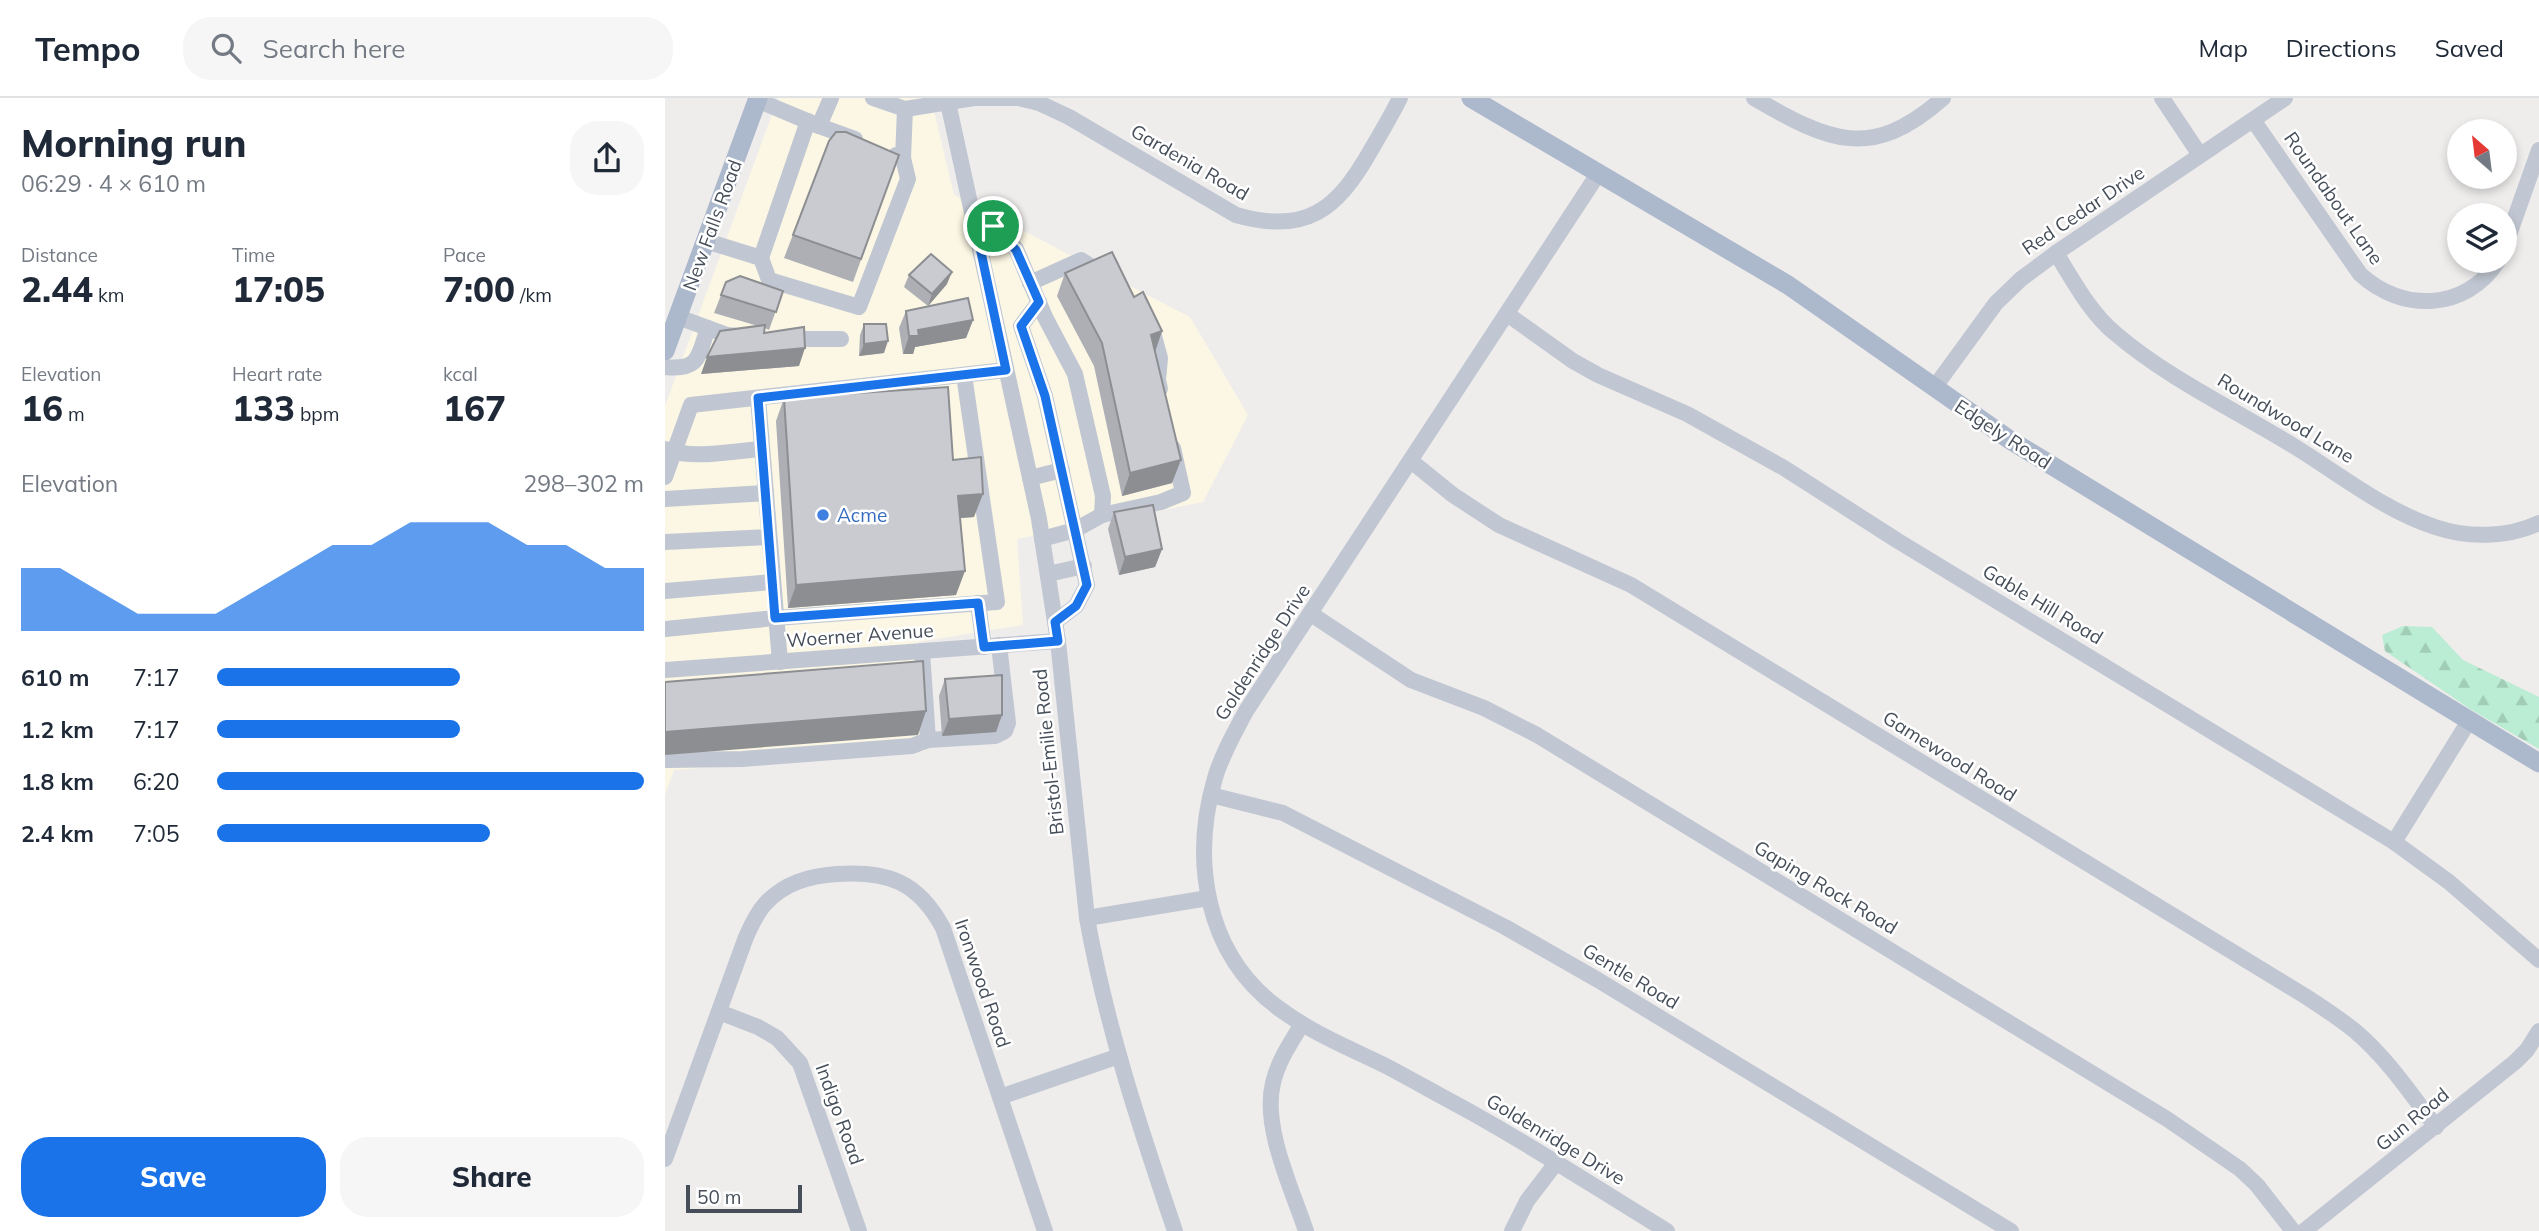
<!DOCTYPE html>
<meta charset="utf-8">
<style>
body{margin:0;font-family:Mulish,sans-serif;background:#f6f6f7;color:#1f2937;height:100vh;display:flex;flex-direction:column;font-size:26px;white-space:nowrap}
*{box-sizing:border-box;margin:0}
p{font-size:23px;color:#747a83}
.icon{flex:none;width:38px;height:38px;fill:none;stroke:currentColor;stroke-width:2;stroke-linecap:round;stroke-linejoin:round}
.map{position:relative;flex:1;overflow:hidden}
.panel{display:flex;flex-direction:column;background:#fff;width:665px}
.panel>*{flex:none}
.needle{width:46px;rotate:332deg}
.fabs{position:absolute;left:1782px;top:21px;display:grid;gap:14px}
.fabs a{display:grid;place-items:center;width:70px;height:70px;border-radius:50%;background:#fff;box-shadow:0 4px 10px #0003;font-size:35px}
.scale{position:absolute;left:21px;bottom:18px;width:116px;box-sizing:border-box;padding-left:7px;border:4px solid #454e59;border-top:0;font-size:19px;line-height:24px;white-space:nowrap;color:#454e59;-webkit-text-stroke:5px #fff;paint-order:stroke}
.pin{position:absolute;display:grid;place-items:center;width:60px;height:60px;color:#fff;margin:-30px;border:4px solid #fff;border-radius:50%;box-shadow:0 2px 7px #0007}
.round{display:grid;place-items:center;flex:none;width:74px;height:74px;border-radius:28px;background:#f6f6f7}
.headline{display:flex;align-items:center;justify-content:space-between;height:119px;padding:0 21px}
h1{font-size:38px;font-weight:800;line-height:52px}
.metrics{display:grid;grid-template-columns:repeat(3,1fr);gap:10px;height:119px;padding:7px 21px}
.metrics div{display:grid;align-content:center}
.metrics b{font-size:35px;font-weight:800}
.metrics small{font-size:19px;font-weight:400}
.metrics p{font-size:19px}
.chart{height:196px;padding:14px 21px}
.chart p{display:flex;justify-content:space-between}
.chart svg{width:100%;height:126px;margin-top:7px;fill:#1a73e8;opacity:.7}
.action{display:flex;gap:14px;margin-top:auto;padding:14px 21px}
.action a{flex:1;height:80px;border-radius:28px;background:#1a73e8;color:#fff;font-size:28px;font-weight:800;line-height:80px;text-align:center}
.action a+a{background:#f6f6f7;color:#1f2937}
ul{padding:0 21px;list-style:none;font-size:23px}
li{display:grid;grid-template-columns:112px 84px 1fr;align-items:center;height:52px}
li i{height:18px;border-radius:9px;background:#1a73e8}
header{display:flex;align-items:center;gap:42px;box-sizing:border-box;height:98px;padding:0 35px;background:#fff;border-bottom:2px solid #e0e1e3}
header strong{font-size:33px}
nav{display:flex;gap:38px;margin-inline-start:auto;font-size:24px}
.search{width:490px;height:63px;background:#f6f6f7;display:flex;align-items:center;gap:18px;box-sizing:border-box;padding:0 24px;border-radius:28px;color:#747a83;font-size:26px}
main{display:flex;flex:1;min-height:0}
.map>svg:first-child{display:block}
.commercial{fill:#fbf7e4}
.forest{fill:url(#forest-firs)}
.lines{fill:none;stroke-linecap:round;stroke-linejoin:round}
.minor{stroke:#c0c7d2;stroke-width:16}
.major{stroke:#acb8cb;stroke-width:19}
.wall{fill:#adafb4}
.shaded-wall{fill:#8d8e92}
.building{fill:#c9cbd1;stroke:#8d8e92;stroke-width:2}
.route-casing{stroke:#fff;stroke-width:14}
.route{stroke:#1a73e8;stroke-width:9}
.shop-dot{fill:#3f7fe0;stroke:#fff;stroke-width:2.5}
.labels{text-anchor:middle;dominant-baseline:central;stroke-width:5;stroke-linejoin:round;paint-order:stroke}
.street-label{font-size:19px;fill:#454e59;stroke:#fff}
.shop-label{font-size:19px;fill:#366cbe;stroke:#fff;text-anchor:start}
</style>
<header>
<strong>Tempo</strong>
<div class="search"><svg class="icon" aria-label="search" viewBox="0 0 24 24"><circle cx="10" cy="10" r="6"/><path d="M15 15l6 6"/></svg>Search here</div>
<nav><a>Map</a><a>Directions</a><a>Saved</a></nav>
</header>
<main>
<section class="panel">
<div class="headline"><div><h1>Morning run</h1><p>06:29 · 4 × 610 m</p></div><a class="round"><svg class="icon" aria-label="share" viewBox="0 0 24 24"><path d="M12 15V3M7 8l5-5 5 5M5 13v7h14v-7"/></svg></a></div>
<div class="metrics">
<div><p>Distance</p><b>2.44<small> km</small></b></div>
<div><p>Time</p><b>17:05</b></div>
<div><p>Pace</p><b>7:00<small> /km</small></b></div>
</div>
<div class="metrics">
<div><p>Elevation</p><b>16<small> m</small></b></div>
<div><p>Heart rate</p><b>133<small> bpm</small></b></div>
<div><p>kcal</p><b>167</b></div>
</div>
<div class="chart"><p><span>Elevation</span>298–302 m</p>
<svg viewBox="0 0 160 44" preserveAspectRatio="none"><path d="M0 44V22L10 22L20 30L30 38L40 38L50 38L60 30L70 22L80 14L90 14L100 6L110 6L120 6L130 14L140 14L150 22L160 22V44z"/></svg>
</div>
<ul>
<li><b>610 m</b>7:17<i style="width:57%"></i></li>
<li><b>1.2 km</b>7:17<i style="width:57%"></i></li>
<li><b>1.8 km</b>6:20<i style="width:100%"></i></li>
<li><b>2.4 km</b>7:05<i style="width:64%"></i></li>
</ul>
<div class="action"><a>Save</a><a>Share</a></div>
</section>
<div class="map">
<svg width="1874" height="1133" viewBox="0 0 1874 1133">
<defs>
<pattern id="forest-firs" width="22" height="20" patternUnits="userSpaceOnUse" patternTransform="scale(1.75)"><rect width="22" height="20" fill="#baedd3"/><path d="M5 1l3.5 6h-7zM16 11l3.5 6h-7z" fill="#a1cdb7"/></pattern>
</defs>
<rect width="100%" height="100%" fill="#efecec"/>
<polygon class="commercial" points="113,0 266,0 289,97 525,219 583,317 538,404 352,441 358,527 253,544 260,653 9,672 0,697 0,308"/>
<polygon class="forest" points="1738,528 1767,529 1798,562 1874,599 1874,651 1805,611 1720,553 1717,537"/>
<g class="lines">
<g class="minor">
<path d="M208,0L240,11L309,0H353L374,5L404,19L571,117C641,137 672,112 706,52C716,35 726,18 735,0"/>
<path d="M282,0L374,421L393,543L422,820C441,927 475,1030 510,1133"/>
<path d="M1089,0C1163,43 1206,64 1278,0"/>
<polyline points="1497,0 1535,57"/>
<polyline points="92,2 154,28 166,0"/>
<path d="M1588,22L1695,176C1737,215 1801,213 1833,163"/>
<polyline points="154,28 190,41"/>
<polyline points="231,57 238,60 240,11"/>
<path d="M933,76L581,613C570,634 557,656 550,680C526,762 540,855 612,909C645,934 682,949 719,967C742,979 765,992 789,1005C862,1044 931,1090 1002,1133"/>
<polyline points="310,126 328,128 351,151 380,219 410,276 438,398 437,417 410,432 377,441"/>
<polyline points="41,143 96,160 143,23"/>
<polyline points="1839,151 1874,52"/>
<path d="M1391,155C1408,182 1425,215 1451,236C1501,279 1570,312 1627,347C1673,375 1718,412 1770,429C1802,440 1843,440 1874,425"/>
<polyline points="96,160 104,182 194,209 243,81 238,60"/>
<polyline points="365,185 416,162 438,176"/>
<polyline points="374,204 356,228 380,298 422,487 411,508 390,524"/>
<polyline points="842,216 908,263 933,277 1022,316 1119,370 1233,443 1729,744 1784,784 1874,862"/>
<polyline points="13,219 62,237 73,238"/>
<polyline points="486,227 495,260 493,282 495,291"/>
<polyline points="120,241 176,241"/>
<path d="M0,269C35,273 33,258 43,230"/>
<polyline points="1269,290 1331,205 1356,181 1391,155 1620,0"/>
<polyline points="93,300 115,564"/>
<path d="M0,351C28,362 67,353 97,351"/>
<path d="M746,363L788,397L834,427L966,487L1640,898C1657,909 1674,920 1690,933C1722,960 1746,996 1771,1029"/>
<polyline points="0,379 26,307 341,272"/>
<polyline points="365,380 397,372"/>
<polyline points="0,401 101,395"/>
<polyline points="437,417 496,404 518,395 508,350"/>
<polyline points="0,444 104,439"/>
<polyline points="383,476 419,468"/>
<polyline points="0,493 107,484"/>
<polyline points="313,505 319,549"/>
<polyline points="646,516 746,582 819,610 872,637 1502,1021 1575,1071 1592,1087 1628,1133"/>
<polyline points="0,531 110,520 332,504 299,277"/>
<polyline points="257,554 263,642"/>
<polyline points="0,572 393,543"/>
<polyline points="0,662 77,661 247,648 263,642 330,638 340,633 343,625 334,547"/>
<polyline points="546,697 618,715 840,829 933,882 1346,1133"/>
<polyline points="1729,744 1804,623"/>
<polyline points="422,820 543,800"/>
<polyline points="54,914 93,929 112,940 135,965 194,1133"/>
<path d="M637,926C626,944 613,963 608,985C597,1029 627,1091 641,1133"/>
<polyline points="335,999 454,958"/>
<path d="M0,1061L81,839C86,828 91,816 100,806C119,785 144,778 172,776C222,773 253,783 278,830L380,1133"/>
<polyline points="847,1133 862,1103 891,1065"/>
<polyline points="1639,1133 1850,964 1862,952 1874,933"/>
</g>
<g class="major">
<polyline points="806,0 1123,187 1345,342 1874,665"/>
<polyline points="0,253 93,0"/>
</g>
</g>
<g class="wall">
<polygon points="164,43 234,57 188,184 119,160"/>
<polygon points="400,175 469,199 497,233 490,253 507,385 457,398 429,268 392,198"/>
<polygon points="244,177 282,186 263,208 239,189"/>
<polygon points="118,193 104,232 100,230 99,235 134,268 36,276 93,228 49,215 56,197"/>
<polygon points="241,213 308,222 301,240 250,249 248,256 238,256 234,230"/>
<polygon points="199,226 219,255 194,258 195,237"/>
<polygon points="119,300 288,362 309,419 295,420 291,497 123,510 111,323"/>
<polygon points="449,414 497,451 490,469 454,477 443,431"/>
<polygon points="280,581 337,617 331,634 277,638 274,598"/>
</g>
<g class="shaded-wall">
<polygon points="287,174 282,186 263,208 267,196"/>
<polygon points="308,222 301,240 250,249 248,256 238,256 244,238 253,232"/>
<polygon points="497,233 489,257 486,237"/>
<polygon points="223,243 219,255 194,258 199,246"/>
<polygon points="140,250 134,268 36,276 42,259"/>
<polygon points="516,362 507,385 457,398 465,375"/>
<polygon points="318,396 309,419 284,421 293,398"/>
<polygon points="497,451 490,469 454,477 460,459"/>
<polygon points="300,473 291,497 123,510 131,487"/>
<polygon points="261,613 253,637 0,657 0,634"/>
<polygon points="337,617 331,634 277,638 284,621"/>
</g>
<g class="building">
<polygon points="171,34 181,34 234,57 196,161 128,137 164,43"/>
<polygon points="447,154 469,199 478,194 497,233 486,237 516,362 465,375 437,245 400,175"/>
<polygon points="266,156 287,174 267,196 244,177"/>
<polygon points="75,178 118,193 111,214 56,197 61,184"/>
<polygon points="303,200 308,222 253,232 254,238 244,238 241,213"/>
<polygon points="199,226 221,226 223,243 199,246"/>
<polygon points="100,227 99,235 139,229 140,250 42,259 55,233"/>
<polygon points="283,289 288,362 316,359 318,396 293,398 300,473 131,487 119,300"/>
<polygon points="488,407 497,451 460,459 449,414"/>
<polygon points="258,563 261,613 0,634 0,584"/>
<polygon points="337,577 337,617 284,621 280,581"/>
</g>
<g class="lines">
<g class="route-casing">
<polygon id="route" points="310,126 328,128 351,152 374,204 356,228 380,298 422,487 411,508 390,524 393,543 319,549 313,505 110,520 93,300 341,272"/>
</g>
<use href="#route" class="route"/>
</g>
<circle class="shop-dot" cx="158" cy="417" r="7"/>
<g class="labels">
<g class="street-label">
<text transform="translate(525 64) rotate(30)">Gardenia Road</text>
<text transform="translate(1669 100) rotate(55)">Roundabout Lane</text>
<text transform="translate(1418 112) rotate(-34)">Red Cedar Drive</text>
<text transform="translate(47 127) rotate(-70)">New Falls Road</text>
<text transform="translate(1621 320) rotate(31)">Roundwood Lane</text>
<text transform="translate(1338 336) rotate(33)">Edgely Road</text>
<text transform="translate(1378 506) rotate(31)">Gable Hill Road</text>
<text transform="translate(195 537) rotate(-4)">Woerner Avenue</text>
<text transform="translate(597 554) rotate(-57)">Goldenridge Drive</text>
<text transform="translate(383 654) rotate(-96)">Bristol-Emilie Road</text>
<text transform="translate(1285 658) rotate(32)">Gamewood Road</text>
<text transform="translate(1161 789) rotate(31)">Gaping Rock Road</text>
<text transform="translate(966 878) rotate(31)">Gentle Road</text>
<text transform="translate(318 885) rotate(71)">Ironwood Road</text>
<text transform="translate(175 1016) rotate(70)">Indigo Road</text>
<text transform="translate(1747 1021) rotate(-39)">Gun Road</text>
<text transform="translate(891 1041) rotate(31)">Goldenridge Drive</text>
</g>
<g class="shop-label">
<text x="172" y="417">Acme</text>
</g>
</g>
</svg>
<div class="fabs">
<a><svg class="needle" viewBox="-14 -14 28 28"><path d="M0-13l5 13h-10z" fill="#e53935"/><path d="M0 13l5-13h-10z" fill="#747a83"/></svg></a>
<a><svg class="icon" aria-label="layers" viewBox="0 0 24 24"><path d="M12 4l9 5-9 5-9-5zM3 14l9 5 9-5"/></svg></a>
</div>
<div class="scale">50 m</div>
<div class="pin" style="left:328px;top:128px;background:#1e9e55"><svg class="icon" aria-label="arrive" viewBox="0 0 24 24"><path d="M6 21V4h12l-3 4 3 4H6"/></svg></div>
</div>
</main>
